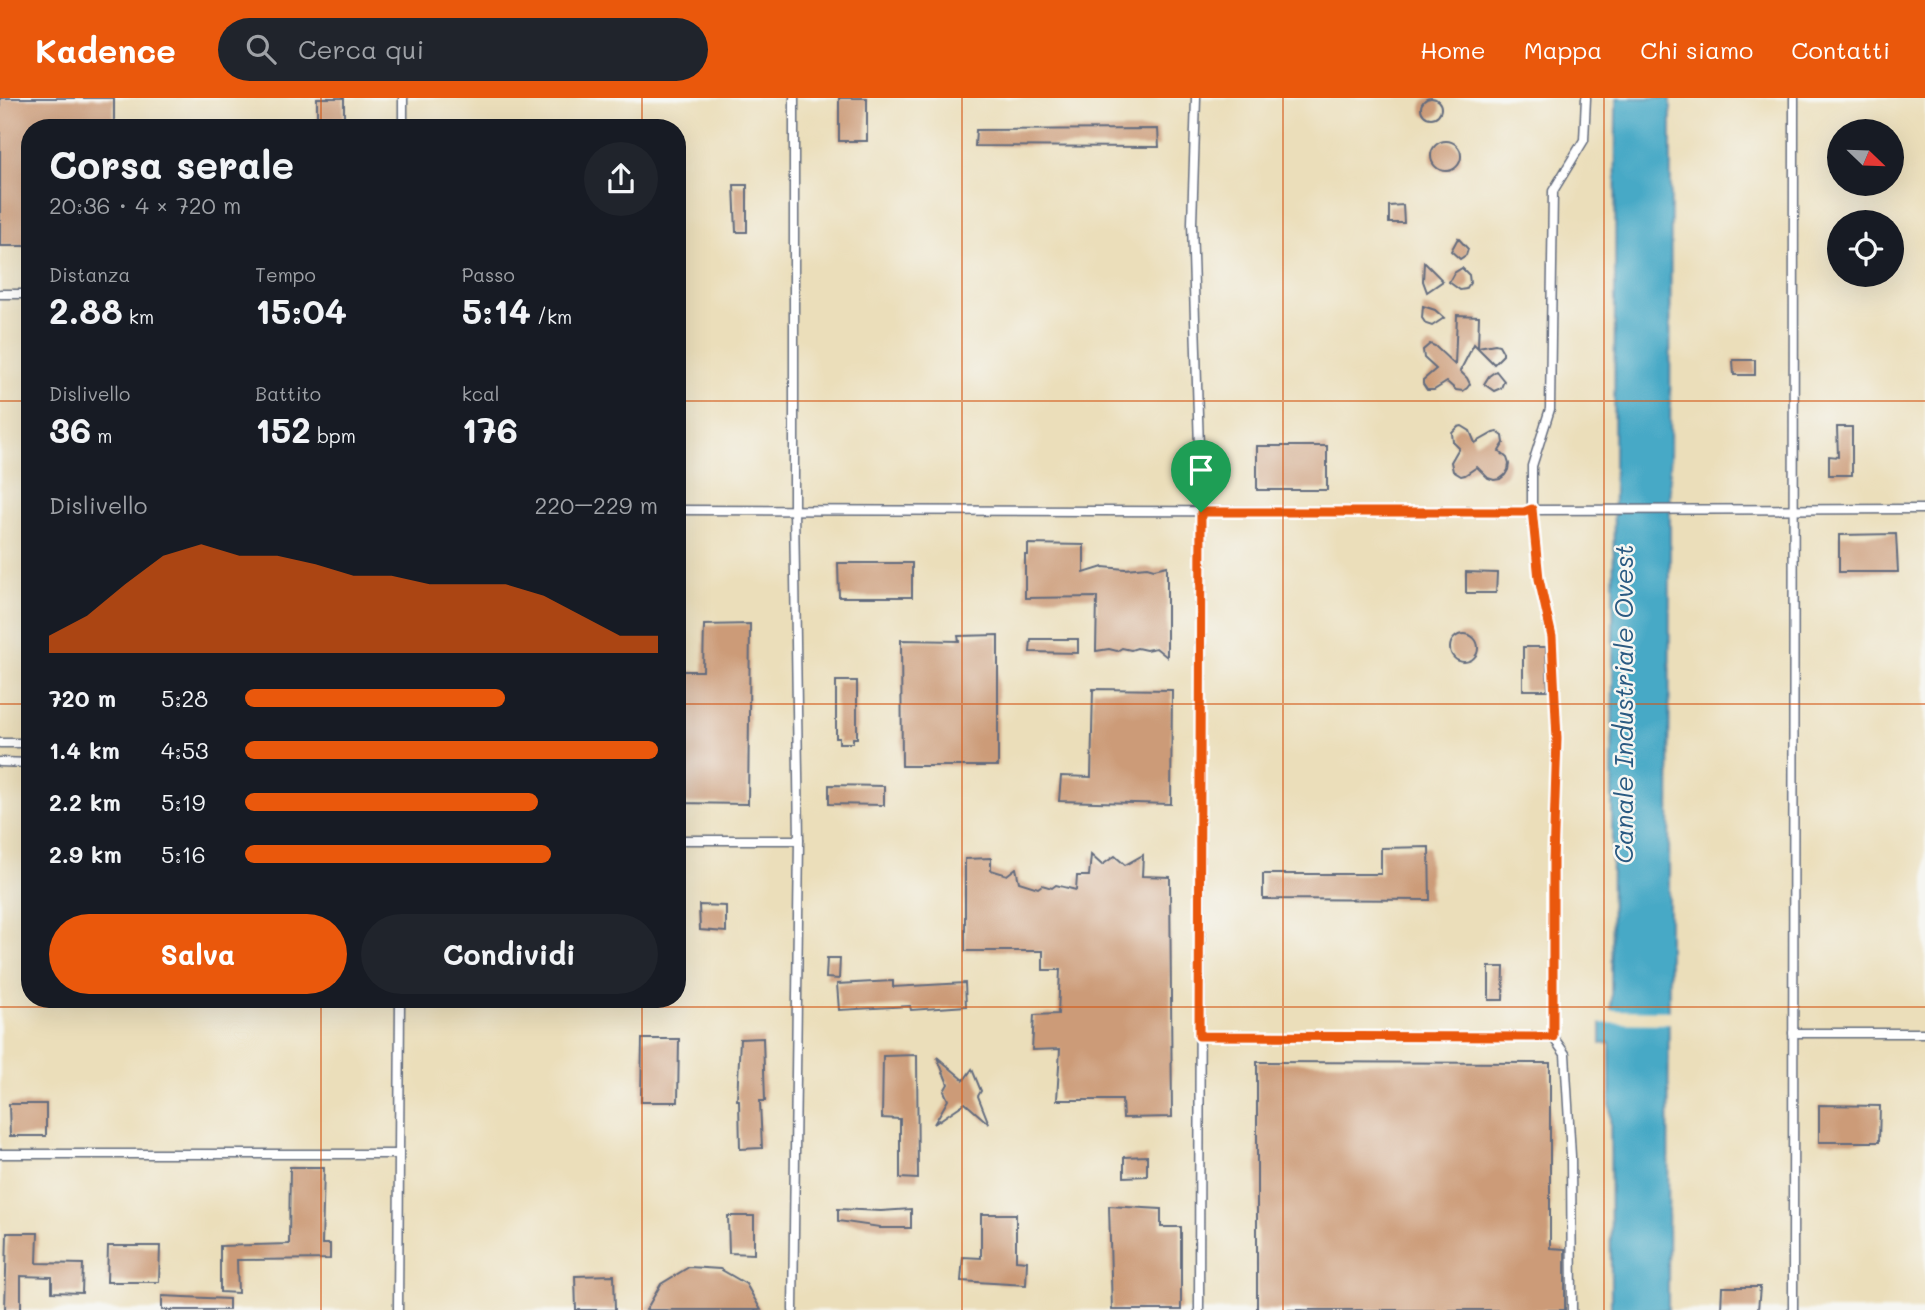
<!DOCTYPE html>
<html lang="it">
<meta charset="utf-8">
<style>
body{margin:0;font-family:Mali,sans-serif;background:#20242c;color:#f1f3f6;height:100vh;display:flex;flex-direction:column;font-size:26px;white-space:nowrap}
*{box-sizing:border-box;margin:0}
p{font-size:23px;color:#9ea1a6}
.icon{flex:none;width:38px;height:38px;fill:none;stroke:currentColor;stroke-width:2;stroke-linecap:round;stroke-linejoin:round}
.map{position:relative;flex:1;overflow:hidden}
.panel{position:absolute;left:21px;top:21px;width:665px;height:889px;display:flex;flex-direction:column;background:#171b24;border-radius:28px;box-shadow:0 7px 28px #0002}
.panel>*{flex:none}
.needle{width:46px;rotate:113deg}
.controls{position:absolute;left:1827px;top:21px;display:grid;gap:14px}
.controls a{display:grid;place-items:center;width:77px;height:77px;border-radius:50%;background:#171b24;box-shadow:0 7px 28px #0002;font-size:35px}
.pin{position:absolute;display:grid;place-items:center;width:60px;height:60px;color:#fff;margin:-72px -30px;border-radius:50% 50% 50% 0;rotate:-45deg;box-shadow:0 0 7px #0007}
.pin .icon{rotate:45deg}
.round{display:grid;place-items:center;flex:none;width:74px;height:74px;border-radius:37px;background:#20242c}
.overview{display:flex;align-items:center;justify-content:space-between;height:119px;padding:0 28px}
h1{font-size:38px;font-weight:800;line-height:52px}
.stats{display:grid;grid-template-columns:repeat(3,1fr);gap:10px;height:119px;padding:7px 28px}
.stats div{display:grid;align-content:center}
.stats b{font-size:35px;font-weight:800}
.stats small{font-size:19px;font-weight:400}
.stats p{font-size:19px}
.chart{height:196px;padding:14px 28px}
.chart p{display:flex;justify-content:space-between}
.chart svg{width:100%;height:126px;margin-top:7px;fill:#ea580c;opacity:.7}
.primary-button{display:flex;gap:14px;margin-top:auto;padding:14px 28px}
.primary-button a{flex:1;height:80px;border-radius:42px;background:#ea580c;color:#fff;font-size:28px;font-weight:800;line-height:80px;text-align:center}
.primary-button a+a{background:#20242c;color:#f1f3f6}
ul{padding:0 28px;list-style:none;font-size:23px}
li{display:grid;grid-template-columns:112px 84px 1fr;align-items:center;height:52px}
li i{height:18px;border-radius:9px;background:#ea580c}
header{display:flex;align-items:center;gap:42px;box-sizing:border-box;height:98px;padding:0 35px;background:#ea580c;color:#fff}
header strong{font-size:33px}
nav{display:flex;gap:38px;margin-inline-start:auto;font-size:24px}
.search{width:490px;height:63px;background:#20242c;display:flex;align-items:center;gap:18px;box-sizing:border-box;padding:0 24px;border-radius:38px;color:#9ea1a6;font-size:26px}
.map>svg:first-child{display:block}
.water{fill:#46a9c6;stroke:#306c92;stroke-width:2}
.pier{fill:#ebdeba}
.building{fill:#cc9b78}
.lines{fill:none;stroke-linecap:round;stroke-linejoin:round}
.lane-casing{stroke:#646c7e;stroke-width:11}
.lane{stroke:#fff;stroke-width:8}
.route-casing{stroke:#fff;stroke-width:14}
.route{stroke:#ea580c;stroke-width:9}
.grid{fill:none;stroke:#d45514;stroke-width:2;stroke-opacity:0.55}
.labels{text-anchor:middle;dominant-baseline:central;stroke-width:5;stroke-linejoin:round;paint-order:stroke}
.water-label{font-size:26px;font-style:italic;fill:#2a5a82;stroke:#f6f6f2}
</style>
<header>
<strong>Kadence</strong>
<div class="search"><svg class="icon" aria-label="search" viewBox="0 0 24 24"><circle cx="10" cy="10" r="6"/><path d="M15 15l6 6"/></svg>Cerca qui</div>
<nav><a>Home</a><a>Mappa</a><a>Chi siamo</a><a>Contatti</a></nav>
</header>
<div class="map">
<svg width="1925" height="1212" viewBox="0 0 1925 1212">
<rect width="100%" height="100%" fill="#f6f6f2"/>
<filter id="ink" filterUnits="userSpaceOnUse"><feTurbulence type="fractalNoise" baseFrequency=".0143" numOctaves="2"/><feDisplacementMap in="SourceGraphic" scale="14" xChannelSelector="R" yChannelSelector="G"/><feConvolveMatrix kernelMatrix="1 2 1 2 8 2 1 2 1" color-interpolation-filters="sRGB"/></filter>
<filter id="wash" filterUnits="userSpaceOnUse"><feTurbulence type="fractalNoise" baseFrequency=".00686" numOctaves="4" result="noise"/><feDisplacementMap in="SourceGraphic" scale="28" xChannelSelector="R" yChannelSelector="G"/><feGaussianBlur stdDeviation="1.57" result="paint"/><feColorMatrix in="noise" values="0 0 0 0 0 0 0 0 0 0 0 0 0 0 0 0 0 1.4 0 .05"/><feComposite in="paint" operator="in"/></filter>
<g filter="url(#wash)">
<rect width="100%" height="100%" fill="#ebdeba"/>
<polygon class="water" points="1616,0 1671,0 1668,1212 1611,1212 1610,945 1601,946 1601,920 1611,919"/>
<polygon class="pier" points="1607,912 1673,913 1673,926 1598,925 1598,919 1607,916"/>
<g id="blocks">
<g class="building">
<circle cx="1431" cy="10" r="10"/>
<polygon points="0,0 114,0 114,30 30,30 30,148 0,148"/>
<rect x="317" y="0" width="27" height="30"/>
<rect x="839" y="0" width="28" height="43"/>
<polygon points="1158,31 1159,49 975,48 976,32"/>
<circle cx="1446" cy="58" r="15"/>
<polygon points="734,87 747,87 747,134 736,134"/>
<polygon points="1403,107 1404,125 1389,125 1389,108"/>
<polygon points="1458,140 1468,151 1466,157 1460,161 1451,153"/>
<polygon points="1424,164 1443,183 1427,194 1423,183"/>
<polygon points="1462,170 1469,177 1470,185 1466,191 1460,192 1449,184 1454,175"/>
<polygon points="1423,208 1435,212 1444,220 1432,228 1426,226 1422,220"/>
<polygon points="1457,217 1479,218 1478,249 1495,246 1499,247 1503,254 1503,257 1494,266 1474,246 1460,273 1467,280 1470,286 1467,290 1463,293 1456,292 1447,284 1434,292 1427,292 1423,286 1423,282 1436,271 1424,260 1423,252 1430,246 1435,248 1455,267"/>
<polygon points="1733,262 1755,262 1755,277 1734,277"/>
<polygon points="1496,273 1504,283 1501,290 1494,293 1484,286 1489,278"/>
<polygon points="1462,328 1470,333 1475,345 1493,335 1497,334 1503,338 1504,345 1499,353 1507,360 1509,366 1508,372 1505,377 1500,381 1494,382 1488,380 1477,369 1465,377 1461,378 1453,373 1451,364 1459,350 1453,344 1452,335 1458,329"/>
<polygon points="1837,329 1852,329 1852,377 1829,377 1829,358 1838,359"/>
<rect x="1257" y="348" width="70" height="44"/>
<polygon points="1896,436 1898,474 1839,474 1839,437"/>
<polygon points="1028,446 1084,447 1084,475 1103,469 1125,471 1147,469 1154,471 1167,468 1167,559 1156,550 1146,552 1137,550 1131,552 1122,550 1117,553 1109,551 1096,553 1097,499 1025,500 1025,457 1028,457"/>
<polygon points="838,465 912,465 912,499 839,499"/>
<polygon points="1466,474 1497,475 1496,495 1466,495"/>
<polygon points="750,526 748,706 677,705 677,573 703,573 704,527"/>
<circle cx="1464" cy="550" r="14"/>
<polygon points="998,537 998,668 902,668 901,542 959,543 958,538"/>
<polygon points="1031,541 1078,541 1078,555 1030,554"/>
<polygon points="1523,549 1546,549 1548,592 1523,592"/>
<polygon points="836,583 857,583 857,640 853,640 853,645 839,645 839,640 836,640"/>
<polygon points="1093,591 1172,592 1171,706 1059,703 1061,678 1091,679"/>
<polygon points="829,687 884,688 884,707 829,706"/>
<polygon points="1429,749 1430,802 1263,801 1263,776 1381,776 1381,750"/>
<polygon points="1091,757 1102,767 1115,758 1125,767 1143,757 1142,778 1170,779 1172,1019 1123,1020 1122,1002 1057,1002 1060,951 1032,952 1034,917 1058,916 1060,872 1043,872 1043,853 965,853 965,761 991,760 991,772 1007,777 1016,770 1019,784 1038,790 1042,787 1052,790 1056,787 1076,792 1077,778 1089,778"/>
<polygon points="699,807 726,808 726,834 700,832"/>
<polygon points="827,860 840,860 839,881 826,880"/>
<polygon points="1489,869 1504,869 1503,902 1489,902"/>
<polygon points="893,883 893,889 965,885 966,908 911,912 910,908 839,912 837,886"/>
<polygon points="763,940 765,1003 760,1003 762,1050 740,1051 739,1002 737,1002 740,941"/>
<polygon points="642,941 679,941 678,1004 641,1004"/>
<polygon points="917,957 918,1081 900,1080 900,1021 882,1020 883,958"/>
<polygon points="937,959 964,982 972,971 981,993 978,998 989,1026 965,1005 934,1026 948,1002 944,993 948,986"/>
<polygon points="1257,964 1550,965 1550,1150 1565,1151 1565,1212 1257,1212"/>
<polygon points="9,1006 46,1006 46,1038 10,1038"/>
<polygon points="1819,1007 1880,1008 1879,1044 1819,1044"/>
<polygon points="1147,1058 1147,1078 1124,1079 1124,1059"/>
<polygon points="290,1069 324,1069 322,1146 330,1146 330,1161 237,1162 238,1195 220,1194 220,1148 289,1146"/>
<polygon points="1109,1108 1161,1111 1161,1129 1181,1129 1181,1212 1112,1212"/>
<polygon points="838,1111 881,1113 911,1111 911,1130 880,1130 880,1129 838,1123"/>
<polygon points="981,1116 1016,1116 1016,1162 1027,1163 1026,1187 961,1183 963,1159 981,1160"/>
<polygon points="728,1118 754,1118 754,1156 729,1155"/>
<polygon points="7,1135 38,1135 37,1165 83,1166 82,1195 52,1194 52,1179 21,1178 21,1212 5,1212"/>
<polygon points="108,1148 160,1148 159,1184 107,1184"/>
<polygon points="689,1169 720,1171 746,1186 761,1212 646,1212 661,1186"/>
<polygon points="614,1177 615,1212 576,1212 575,1178"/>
<polygon points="1722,1189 1760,1189 1758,1212 1721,1212"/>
<polygon points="162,1198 229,1201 229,1212 162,1212"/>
</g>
</g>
</g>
<g filter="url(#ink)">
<use href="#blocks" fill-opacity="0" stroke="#646c7e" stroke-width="2"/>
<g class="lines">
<g class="lane-casing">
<g id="lane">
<polyline points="1196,0 1192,125 1201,414 1199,1212"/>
<polyline points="403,30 403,0"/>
<polyline points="0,196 30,196"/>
<polyline points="677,412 1524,414 1532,412 1925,411"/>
<polyline points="0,645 30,645"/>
<polyline points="0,664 30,665"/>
<polyline points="677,742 799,742"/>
<polyline points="1793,935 1925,935"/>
<polyline points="1199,938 1553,939 1565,956 1571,1058 1572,1212"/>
<polyline points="1553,939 1553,763 1557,641 1552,539 1539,481 1532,412 1532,368 1550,311 1553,93 1584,42 1586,0"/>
<polyline points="0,1056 398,1056"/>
<polyline points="398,1212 400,901"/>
<polyline points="793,1212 799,742 794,411 794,0"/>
<polyline points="1793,1212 1794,0"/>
</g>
</g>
<use href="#lane" class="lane"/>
</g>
</g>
<g class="lines" filter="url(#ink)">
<g class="route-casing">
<polygon id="route" points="1532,411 1539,481 1552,539 1557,641 1553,763 1553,939 1199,938 1201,414 1524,414"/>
</g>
<use href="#route" class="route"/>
</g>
<path class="grid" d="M321,0V30M642,0V30M962,0V1212M1283,0V1212M1604,0V1212M0,303H30M677,303H1925M0,606H30M677,606H1925M321,901V1212M642,901V1212M0,909H1925"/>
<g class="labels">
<g class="water-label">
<text transform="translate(1623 606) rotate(-90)">Canale Industriale Ovest</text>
</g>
</g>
</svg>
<div class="controls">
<a><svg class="needle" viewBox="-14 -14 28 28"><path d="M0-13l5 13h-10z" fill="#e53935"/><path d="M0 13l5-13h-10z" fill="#9ea1a6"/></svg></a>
<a><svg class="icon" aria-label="locate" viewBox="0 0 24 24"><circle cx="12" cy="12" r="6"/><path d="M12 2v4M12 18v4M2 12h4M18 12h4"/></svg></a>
</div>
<div class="pin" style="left:1201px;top:414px;background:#1e9e55"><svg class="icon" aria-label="arrive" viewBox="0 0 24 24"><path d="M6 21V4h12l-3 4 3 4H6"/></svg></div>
<section class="panel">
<div class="overview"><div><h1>Corsa serale</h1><p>20:36 · 4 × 720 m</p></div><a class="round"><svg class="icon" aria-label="share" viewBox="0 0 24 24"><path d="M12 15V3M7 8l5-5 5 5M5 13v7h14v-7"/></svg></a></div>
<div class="stats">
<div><p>Distanza</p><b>2.88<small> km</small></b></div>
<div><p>Tempo</p><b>15:04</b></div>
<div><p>Passo</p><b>5:14<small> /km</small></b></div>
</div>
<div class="stats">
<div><p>Dislivello</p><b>36<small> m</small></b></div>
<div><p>Battito</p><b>152<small> bpm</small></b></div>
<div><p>kcal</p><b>176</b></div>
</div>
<div class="chart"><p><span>Dislivello</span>220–229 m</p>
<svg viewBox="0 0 160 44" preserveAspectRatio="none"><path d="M0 44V38L10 31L20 20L30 10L40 6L50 10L60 10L70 13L80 17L90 17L100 20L110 20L120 20L130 24L140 31L150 38L160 38V44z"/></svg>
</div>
<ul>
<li><b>720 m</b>5:28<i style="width:63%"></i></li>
<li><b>1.4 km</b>4:53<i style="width:100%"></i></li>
<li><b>2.2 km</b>5:19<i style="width:71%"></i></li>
<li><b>2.9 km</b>5:16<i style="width:74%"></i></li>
</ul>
<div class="primary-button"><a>Salva</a><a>Condividi</a></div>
</section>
</div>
